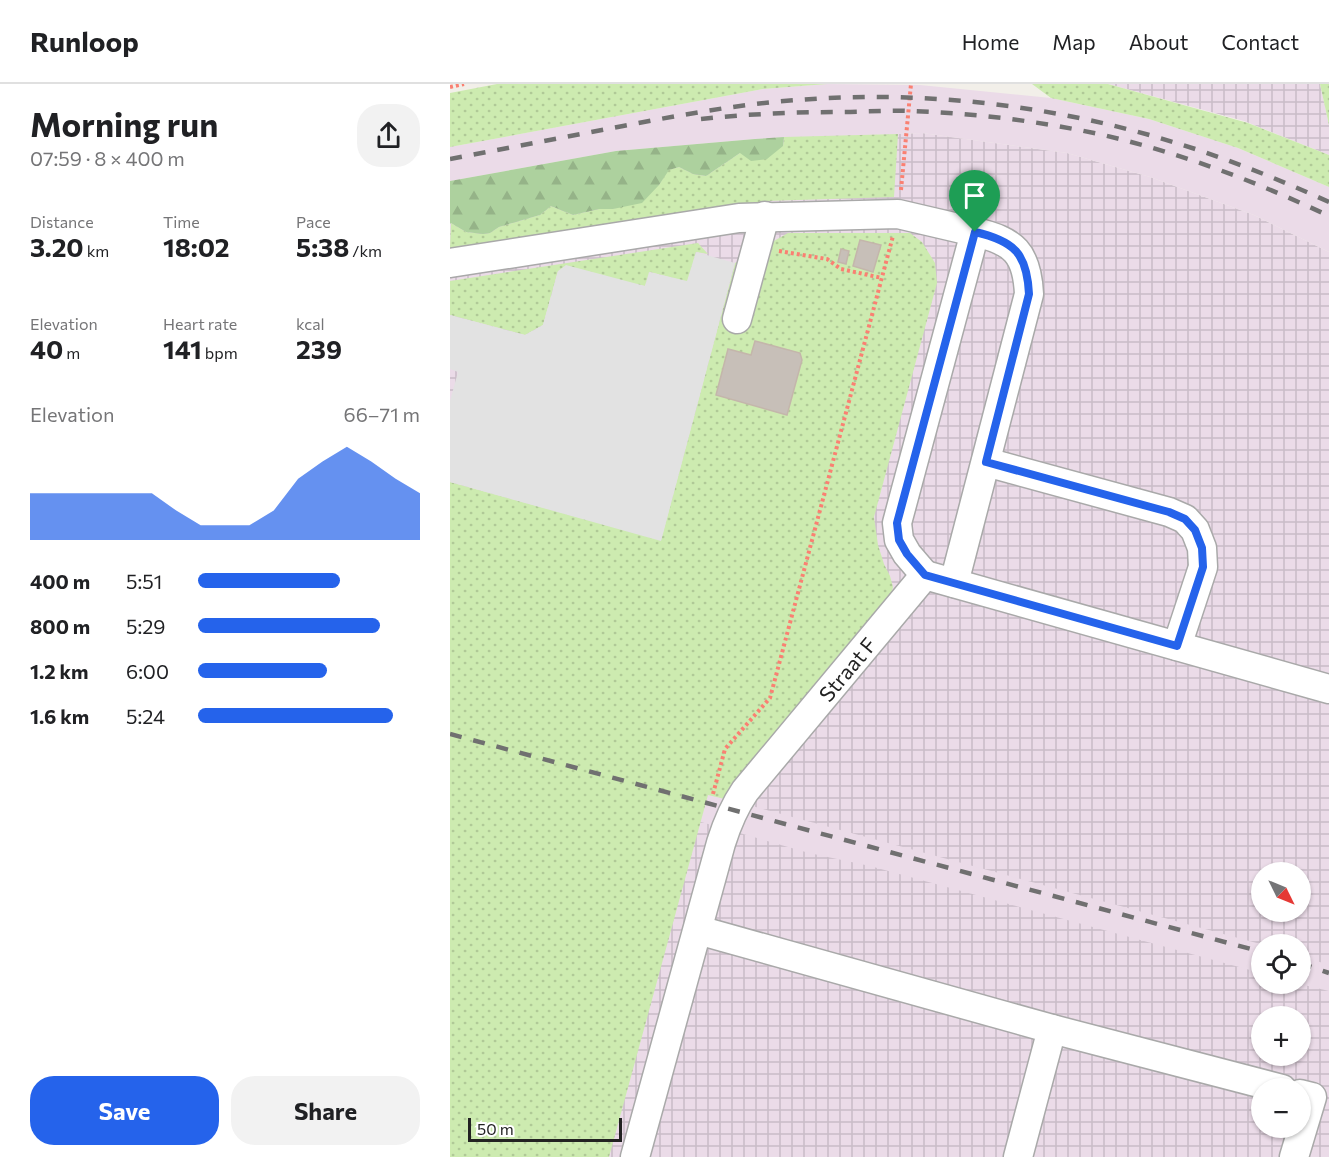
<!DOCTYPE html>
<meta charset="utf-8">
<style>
body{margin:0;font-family:Commissioner,sans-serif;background:#f2f2f2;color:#202124;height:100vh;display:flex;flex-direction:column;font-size:22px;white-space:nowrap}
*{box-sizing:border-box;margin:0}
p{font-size:20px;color:#757577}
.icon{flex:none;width:33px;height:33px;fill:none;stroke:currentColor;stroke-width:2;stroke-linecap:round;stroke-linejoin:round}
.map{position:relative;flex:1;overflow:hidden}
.panel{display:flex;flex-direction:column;background:#fff;width:450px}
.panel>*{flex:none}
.needle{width:39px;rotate:133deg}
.buttons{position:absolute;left:801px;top:778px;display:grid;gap:12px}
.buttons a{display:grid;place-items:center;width:60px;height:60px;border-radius:50%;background:#fff;box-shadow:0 2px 4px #0004;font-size:30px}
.scale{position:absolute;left:18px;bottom:15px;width:154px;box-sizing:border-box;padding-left:6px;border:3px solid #222;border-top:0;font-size:16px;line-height:21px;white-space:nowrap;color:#222;-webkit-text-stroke:4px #fff;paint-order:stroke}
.pin{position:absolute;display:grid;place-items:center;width:51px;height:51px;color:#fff;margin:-62px -26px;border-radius:50% 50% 50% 0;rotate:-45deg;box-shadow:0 0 6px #0007}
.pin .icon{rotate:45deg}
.round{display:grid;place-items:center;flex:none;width:63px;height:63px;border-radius:24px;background:#f2f2f2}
.head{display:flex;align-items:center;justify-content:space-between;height:102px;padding:0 30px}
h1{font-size:33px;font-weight:700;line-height:45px}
.metrics{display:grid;grid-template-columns:repeat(3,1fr);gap:9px;height:102px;padding:6px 30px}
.metrics div{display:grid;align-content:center}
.metrics b{font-size:26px;font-weight:700}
.metrics small{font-size:16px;font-weight:400}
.metrics p{font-size:16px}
.chart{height:168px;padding:12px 30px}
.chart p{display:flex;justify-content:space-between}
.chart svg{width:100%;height:108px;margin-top:6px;fill:#2563eb;opacity:.7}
.action{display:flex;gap:12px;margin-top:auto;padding:12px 30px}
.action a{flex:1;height:69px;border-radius:24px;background:#2563eb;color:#fff;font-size:24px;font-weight:700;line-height:69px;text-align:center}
.action a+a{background:#f2f2f2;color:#202124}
ul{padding:0 30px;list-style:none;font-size:20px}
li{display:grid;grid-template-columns:96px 72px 1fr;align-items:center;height:45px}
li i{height:15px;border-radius:8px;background:#2563eb}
header{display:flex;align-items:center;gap:36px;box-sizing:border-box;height:84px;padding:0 30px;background:#fff;border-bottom:2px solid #e0e0e0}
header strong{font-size:28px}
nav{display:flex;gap:33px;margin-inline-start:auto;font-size:21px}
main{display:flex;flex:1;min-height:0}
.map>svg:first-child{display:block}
.industrial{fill:url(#industrial-grid);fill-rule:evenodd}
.railway{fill:#ebdbe8}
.grass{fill:url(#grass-dots)}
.forest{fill:url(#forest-firs)}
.parking{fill:#e2e2e2}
.building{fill:#c7bfb8;stroke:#c4b6ab;stroke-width:1.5}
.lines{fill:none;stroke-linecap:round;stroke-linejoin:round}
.minor-casing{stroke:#a9a9a9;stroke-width:31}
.path{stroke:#fa8072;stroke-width:4;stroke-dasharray:3 3;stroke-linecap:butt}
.minor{stroke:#fff;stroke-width:28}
.rail{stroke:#707070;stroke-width:4.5;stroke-dasharray:12 12;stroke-linecap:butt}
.route-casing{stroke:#fff;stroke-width:12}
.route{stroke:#2563eb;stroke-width:8}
.labels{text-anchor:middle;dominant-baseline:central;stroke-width:4.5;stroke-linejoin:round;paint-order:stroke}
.street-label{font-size:21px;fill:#222;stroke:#fff}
</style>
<header>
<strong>Runloop</strong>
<nav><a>Home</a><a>Map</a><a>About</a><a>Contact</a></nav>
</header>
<main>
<section class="panel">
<div class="head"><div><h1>Morning run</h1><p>07:59 · 8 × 400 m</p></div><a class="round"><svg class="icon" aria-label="share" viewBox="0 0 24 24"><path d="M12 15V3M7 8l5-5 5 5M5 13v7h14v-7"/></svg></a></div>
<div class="metrics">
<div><p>Distance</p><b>3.20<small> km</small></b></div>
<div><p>Time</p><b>18:02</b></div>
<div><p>Pace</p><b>5:38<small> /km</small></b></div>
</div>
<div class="metrics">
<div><p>Elevation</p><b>40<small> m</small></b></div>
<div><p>Heart rate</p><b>141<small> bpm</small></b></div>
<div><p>kcal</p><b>239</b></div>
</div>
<div class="chart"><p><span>Elevation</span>66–71 m</p>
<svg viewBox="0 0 160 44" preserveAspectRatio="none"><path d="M0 44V25L10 25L20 25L30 25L40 25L50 25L60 32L70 38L80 38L90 38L100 32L110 19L120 12L130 6L140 12L150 19L160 25V44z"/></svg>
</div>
<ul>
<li><b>400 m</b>5:51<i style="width:64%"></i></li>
<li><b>800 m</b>5:29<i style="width:82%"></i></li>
<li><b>1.2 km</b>6:00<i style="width:58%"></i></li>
<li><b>1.6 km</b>5:24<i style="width:88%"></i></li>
</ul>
<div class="action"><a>Save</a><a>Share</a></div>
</section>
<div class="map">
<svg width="879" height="1073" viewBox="0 0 879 1073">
<defs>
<pattern id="industrial-grid" width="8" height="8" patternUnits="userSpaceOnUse" patternTransform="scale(1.5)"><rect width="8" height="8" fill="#ebdbe8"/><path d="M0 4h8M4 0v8" fill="none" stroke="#c9bcc7"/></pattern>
<pattern id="grass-dots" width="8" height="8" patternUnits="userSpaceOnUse" patternTransform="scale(1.5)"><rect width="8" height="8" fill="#cdebb0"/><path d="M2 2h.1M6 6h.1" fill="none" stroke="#b0c997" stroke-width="1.8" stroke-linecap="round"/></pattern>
<pattern id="forest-firs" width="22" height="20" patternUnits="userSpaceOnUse" patternTransform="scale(1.5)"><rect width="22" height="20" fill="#add19e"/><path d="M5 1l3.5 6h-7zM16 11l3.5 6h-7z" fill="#95b388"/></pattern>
</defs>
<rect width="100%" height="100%" fill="#f2efe9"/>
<g class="industrial">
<polygon points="658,0 870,0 879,41 879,71 794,37"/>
<path d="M472,49L617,69L700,93L804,131L879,168V1073H0V97L305,55ZM812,789H850V828H812ZM812,861H850V900H812ZM812,933H850V972H812ZM812,1005H850V1044H812Z"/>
</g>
<g class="railway">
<polygon points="377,0 470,1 601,14 699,35 788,64 879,103 879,168 804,131 700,93 617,69 472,49 305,55 166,67 0,97 0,63 313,5"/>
<polygon points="0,630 180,689 814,861 812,861 811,889 420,782 359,769 202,724"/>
<polygon points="851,872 879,881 879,907 850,900"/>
</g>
<g class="grass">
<polygon points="47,0 377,0 313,5 0,63 0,9"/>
<polygon points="582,0 658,0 798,39 879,71 879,103 788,64 699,35 601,14"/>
<polygon points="870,0 879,0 879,41"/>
<polygon points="448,50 444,113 316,117 141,142 0,164 1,139 16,148 33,150 40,149 49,143 90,131 101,122 123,131 149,125 163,125 209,101 218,86 229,83 243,90 256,92 290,69 333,62 334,53"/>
<polygon points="338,149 460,149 472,158 485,179 487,199 424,433 428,461 434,480 440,492 443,503 440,514 275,715 258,711 159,1073 0,1073 0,398 211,456 285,179"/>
<polygon points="248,159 258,170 246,168 238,198 200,188 195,202 108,187 93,241 75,251 0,231 0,197"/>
</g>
<polygon class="forest" points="334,53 333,62 317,75 301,77 290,69 256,92 243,90 229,83 219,86 209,101 192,119 163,125 149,125 123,131 101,122 90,131 49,143 40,149 33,150 16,148 1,139 0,140 0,97 166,67 305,55"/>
<polygon class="parking" points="246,168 285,179 211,457 0,398 0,317 8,288 0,285 0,231 75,251 93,241 108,187 116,181 195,202 199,188 237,197"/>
<g class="building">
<polygon points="410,156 431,161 423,188 403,182"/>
<polygon points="391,165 399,167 396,180 388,178"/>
<polygon points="305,257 350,269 352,276 337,331 266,311 278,265 301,271"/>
</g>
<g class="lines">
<g class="minor-casing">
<g id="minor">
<polyline points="0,179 289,134 448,130 525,148 447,439 449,456 457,470 475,491"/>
<polyline points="287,235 315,132"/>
<polyline points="536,378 719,428 735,435 745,446 752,464 753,483 727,562"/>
<path d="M504,499L579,210C577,169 564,157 525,148"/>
<polyline points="248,846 602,945 832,1005"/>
<path d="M185,1073L271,759C277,740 284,723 295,707L475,491L879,605"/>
<polyline points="568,1073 602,945"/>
<polyline points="844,1073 862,1013 850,1010"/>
</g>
</g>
<g class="path">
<polyline points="0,3 14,0"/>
<polyline points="451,106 461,0"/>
<polyline points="329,167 377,175 391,185 432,194"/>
<polyline points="263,710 275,665 320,614 443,152"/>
</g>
<use href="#minor" class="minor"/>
<g class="rail">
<path d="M251,35C297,30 344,28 391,28C414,28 437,26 459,27C524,29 589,37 653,51C731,69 807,98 879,132"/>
<path d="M0,75C58,64 115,53 173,42C231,31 289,20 348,16C472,6 603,21 723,58C776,74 828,95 879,118"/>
<polyline points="0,650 812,868"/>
<polyline points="850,879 879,889"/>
</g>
</g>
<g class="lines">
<g class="route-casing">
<path id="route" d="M525,148C564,157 577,169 579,210L536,378L719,428L735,435L745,446L752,464L753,483L727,562L475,491L457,470L449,456L447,439Z"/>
</g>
<use href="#route" class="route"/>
</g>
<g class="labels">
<g class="street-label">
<text transform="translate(397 585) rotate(-50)">Straat F</text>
</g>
</g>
</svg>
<div class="buttons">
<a><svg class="needle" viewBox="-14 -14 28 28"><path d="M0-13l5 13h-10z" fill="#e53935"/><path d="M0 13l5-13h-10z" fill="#757577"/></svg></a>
<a><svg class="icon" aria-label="locate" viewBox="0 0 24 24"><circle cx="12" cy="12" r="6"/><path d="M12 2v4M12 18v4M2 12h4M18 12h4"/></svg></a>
<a>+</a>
<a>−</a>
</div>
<div class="scale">50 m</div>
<div class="pin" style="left:525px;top:148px;background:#1e9e55"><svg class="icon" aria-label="arrive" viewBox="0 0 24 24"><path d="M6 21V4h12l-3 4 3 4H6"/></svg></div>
</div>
</main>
